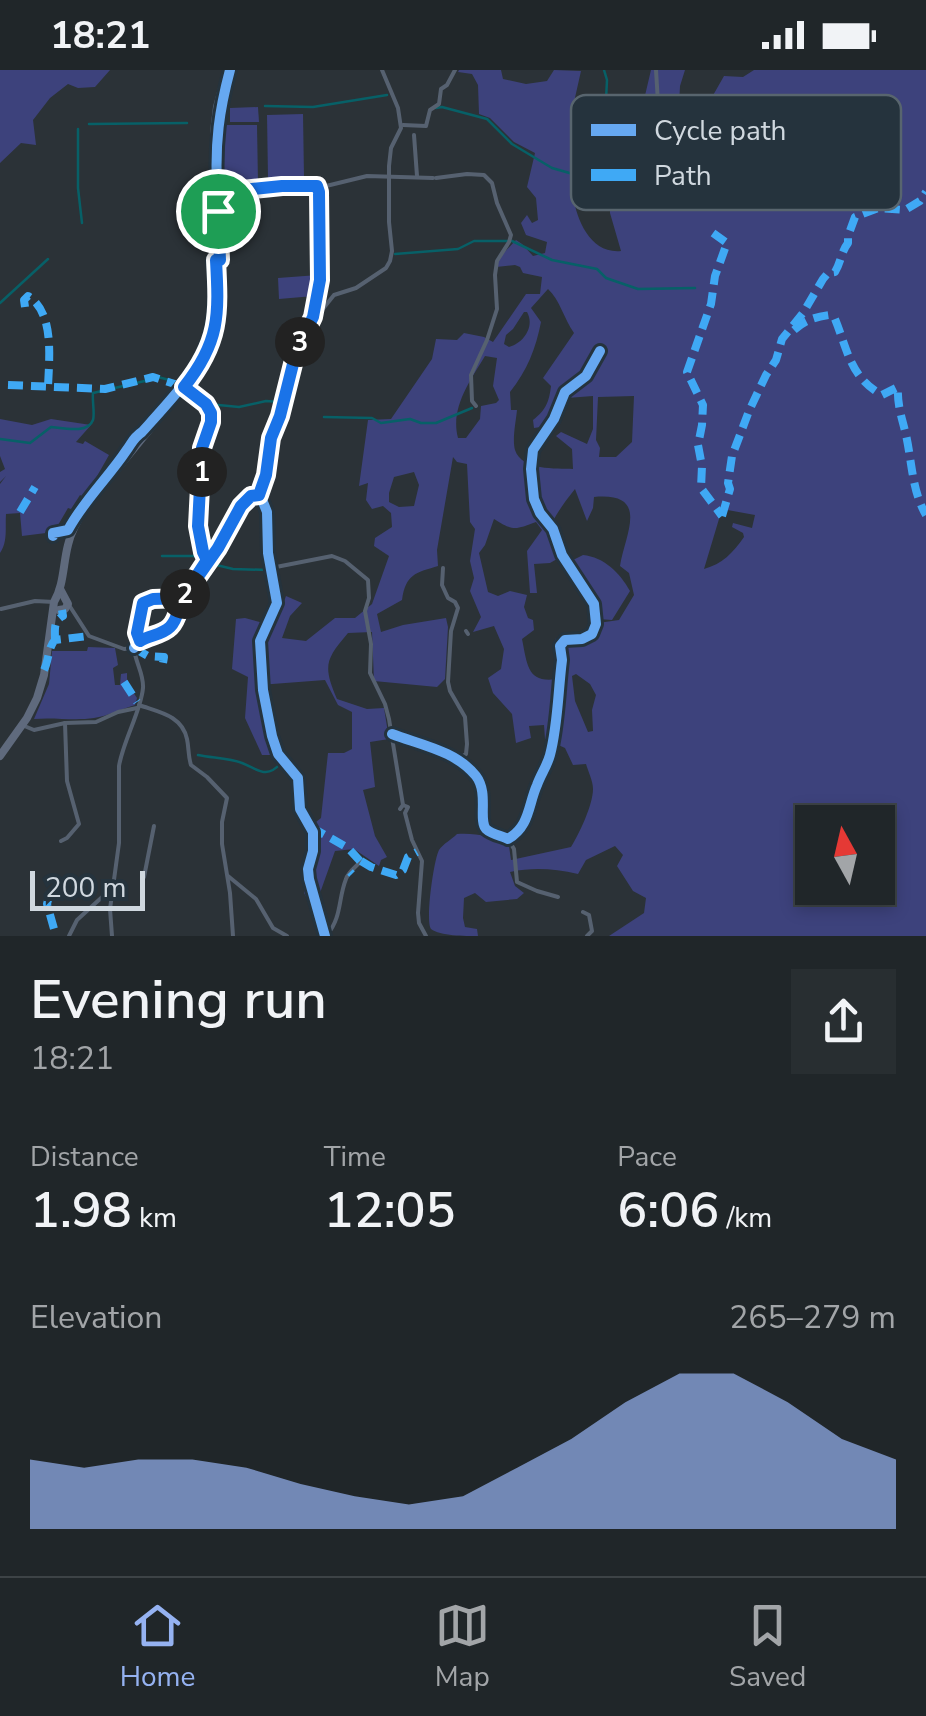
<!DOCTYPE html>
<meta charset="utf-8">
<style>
body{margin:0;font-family:"Nunito Sans",sans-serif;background:#282e31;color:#f1f3f6;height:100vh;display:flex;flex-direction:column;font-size:38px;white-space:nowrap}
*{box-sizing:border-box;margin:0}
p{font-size:32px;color:#a2a5a8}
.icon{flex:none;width:55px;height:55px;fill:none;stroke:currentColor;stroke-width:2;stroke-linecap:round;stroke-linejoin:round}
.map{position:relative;height:866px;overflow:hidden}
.details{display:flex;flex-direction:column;background:#202629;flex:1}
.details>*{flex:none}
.needle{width:65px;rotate:352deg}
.controls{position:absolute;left:795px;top:735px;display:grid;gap:20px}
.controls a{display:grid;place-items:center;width:100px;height:100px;border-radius:0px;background:#202629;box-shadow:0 5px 15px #0003,0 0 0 2px #3d4346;font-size:50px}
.scale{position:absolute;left:30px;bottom:25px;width:115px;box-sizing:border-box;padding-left:10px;border:5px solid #d0d8df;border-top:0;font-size:28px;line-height:35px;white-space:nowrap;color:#d0d8df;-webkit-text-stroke:8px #25333d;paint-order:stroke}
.pin{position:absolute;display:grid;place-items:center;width:85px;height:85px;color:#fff;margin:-42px;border:5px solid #fff;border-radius:50%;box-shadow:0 2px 10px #0007}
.km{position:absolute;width:50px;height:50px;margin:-25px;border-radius:50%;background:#222;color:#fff;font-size:28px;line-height:50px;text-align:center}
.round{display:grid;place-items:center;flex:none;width:105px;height:105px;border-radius:0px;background:#282e31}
.headline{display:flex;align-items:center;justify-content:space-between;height:170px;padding:0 30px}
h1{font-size:55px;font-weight:600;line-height:75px}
.figures{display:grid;grid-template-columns:repeat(3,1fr);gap:15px;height:170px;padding:10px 30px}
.figures div{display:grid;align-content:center}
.figures b{font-size:50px;font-weight:600}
.figures small{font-size:28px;font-weight:400}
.figures p{font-size:28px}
.chart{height:280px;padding:20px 30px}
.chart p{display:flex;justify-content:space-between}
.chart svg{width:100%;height:180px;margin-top:10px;fill:#95b2f1;opacity:.7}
.status{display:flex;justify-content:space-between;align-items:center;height:70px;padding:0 50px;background:#202629;direction:ltr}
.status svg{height:28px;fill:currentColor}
.menu{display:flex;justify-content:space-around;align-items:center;height:140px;border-top:2px solid #3d4346;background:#202629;font-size:28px;color:#a2a5a8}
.menu a{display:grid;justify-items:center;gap:5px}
.menu .active{color:#95b2f1}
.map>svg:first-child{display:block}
.green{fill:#3d427c;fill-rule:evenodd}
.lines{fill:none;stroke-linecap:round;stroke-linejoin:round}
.stream{stroke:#076067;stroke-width:2.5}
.minor{stroke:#566170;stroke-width:4}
.secondary{stroke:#5f6a7d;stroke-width:8}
.quiet{stroke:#3fa9f5;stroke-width:8;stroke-dasharray:15 8;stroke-linecap:butt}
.cycleway-casing{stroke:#25333d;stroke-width:16}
.cycleway{stroke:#66a8f1;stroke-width:10}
.route-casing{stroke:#fff;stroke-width:20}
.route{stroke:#1a73e8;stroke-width:12}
.key{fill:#25333d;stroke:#58656e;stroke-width:2.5}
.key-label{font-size:28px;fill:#d0d8df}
</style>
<div class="status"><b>18:21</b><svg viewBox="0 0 49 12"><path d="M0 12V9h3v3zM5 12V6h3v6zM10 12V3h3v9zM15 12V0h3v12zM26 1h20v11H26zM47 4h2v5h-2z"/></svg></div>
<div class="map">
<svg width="926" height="866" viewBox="0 0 926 866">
<rect width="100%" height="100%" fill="#2b3237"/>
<g class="green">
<polygon points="0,0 110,0 95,17 78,18 68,14 50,28 33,50 36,75 21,73 0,93"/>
<path d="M459,0H501L503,9L526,14L547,11L554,0L581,1L572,41L577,77L591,74L597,44L610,53L615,47L628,52L634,32L643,34L651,0H685L680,16L678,54L699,50L724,6L743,7L754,0H926V866H609L644,843L646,828L633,821L617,796L623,785L615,776L586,790L578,804C554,799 535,797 510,802L515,816L524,823L517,829L486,832L475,823L464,828L463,848L465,857L477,859L478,866C465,866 440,866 431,859C425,851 434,789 439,780C443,774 452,769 457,764C477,763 491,766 509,776L511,790L571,777C579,764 593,735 593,719C593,711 588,701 586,694L573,695L565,678L545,669L544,655L529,656L531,668L516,673L512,644L493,623L488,608L501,599L504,579L494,556L473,562L481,547L470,521L474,508L470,491L475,459L470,452L467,394L457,392L453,387L437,480L438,496C415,503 406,504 402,530L377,544L381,562L403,555L446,548L448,557L445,609L437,617L374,611L372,562L348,563C325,590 323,596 337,629L367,639L384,638L389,669L370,672L375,717L363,720L375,766L387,787L381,790L379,796L354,779L335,781L320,823L322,835L312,838L304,823L316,765V752L321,748L328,683H344L352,679V642L338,635L325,610L259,615L273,685H262L245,648L248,607L232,599L236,549L245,548L275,556L286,526L302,533L290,546L282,568L306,571L335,548H355L372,534L389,486L374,476L375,468L392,457L391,443L383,436L372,439L366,430L368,413L359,416L368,350L391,349L432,289L436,269L457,270L464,263L484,267L493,272L526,224H540L542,207L523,203L520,197L515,195L496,197L497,190L516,170L522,174L533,186L545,183L547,172L526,165L521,153L527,145L532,153L538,150L536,128L527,117L535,83L514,72L490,48L479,44L478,15L472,4L458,2ZM582,120L610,128V143L621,181C591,184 577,151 573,126ZM548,219C560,230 564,249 574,263L543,308L551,316C549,332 546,340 533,350L534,358L560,354L567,328L593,326V359L587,374L561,362L556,366L572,379L573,399C556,398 522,401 515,380C512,369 516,351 517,340H511L510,322C527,301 536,278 541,252L531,238ZM524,242H527C535,256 524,273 509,277L504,274L506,265L513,259ZM485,286L497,288L493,316L499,330L496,333L481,336L480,349L466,368H458C450,338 470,311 485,286ZM634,326L632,372L616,387H599L600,378L596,370L598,327ZM414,402L419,415L414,436L399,437L389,432V423L394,407ZM575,419L587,451L593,438L594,427C651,422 625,464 620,496L629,503L634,525L619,550L591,554L582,562L555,569L563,608C528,615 528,599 522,569L534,560L533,550L528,548L524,537L527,525L510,521L498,526L488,522L479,483L485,475L494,449C513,461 515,460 536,452L542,460L527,481L530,523H537L534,494L550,493L557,489C555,481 551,472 550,463C549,452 567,429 575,419ZM722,439L755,445L752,458L733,453L732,457L743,463L744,467C733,483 722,494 704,499ZM576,604L590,614L596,625L592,640L593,661L588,662L575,631L572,606ZM812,752H878V818H812Z"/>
<polygon points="258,37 259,52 230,52 230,38"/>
<polygon points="303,44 304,107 268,108 267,45"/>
<polygon points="222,55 257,55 258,113 223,114"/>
<polygon points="318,205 314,226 279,229 278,208"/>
<path d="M0,349L32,355L51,349L91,355L76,372L83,374L85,371L109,385L96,408L98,411L87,429L80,425L71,439L68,438L54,462L22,466L20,443L6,444C5,458 8,471 0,483V414L6,406L0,412V402L5,399L0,386Z"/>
<path d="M583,485C604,487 620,503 630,521L612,550L598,549L592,528L569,495V492Z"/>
<path d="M88,577L115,578L118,595L113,598L115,615H120L121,604L127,603V613L137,628L135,635C121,639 108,646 94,648C74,651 54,647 34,649L49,614L52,581H87Z"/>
</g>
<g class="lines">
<g class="stream">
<polyline points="604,0 607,10 606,30"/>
<polyline points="265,36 313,37 387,25"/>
<polyline points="436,38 442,37 487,49 512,74 552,98 573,104 597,104 638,91"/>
<polyline points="89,54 187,53"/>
<polyline points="78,59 78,118 82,153"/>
<polyline points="646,89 671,82"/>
<polyline points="512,171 552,190 597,199 606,208 638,219 695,218"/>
<polyline points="395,184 458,179 474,171 507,171"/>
<polyline points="0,233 48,189"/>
<polyline points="154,306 177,312"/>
<polyline points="208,334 239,337 266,331 280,332"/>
<polyline points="324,347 372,348 381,353 410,349 421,353 436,353 472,338"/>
<path d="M0,369L30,373L51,357C63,358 88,364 93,350C95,344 92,330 93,323L149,310"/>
<polyline points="162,486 197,486"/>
<polyline points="208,493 233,499 268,500"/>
<path d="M198,685C212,688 229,688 242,693C258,699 266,710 281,693"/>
</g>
<g class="minor">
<polyline points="656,0 659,49 670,70 670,59"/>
<polyline points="219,45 226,26 224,17"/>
<polyline points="403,55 426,56 430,40 439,34 441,19 447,15 455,0"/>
<polyline points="414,65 417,106"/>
<polyline points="436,108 467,104 484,105 492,113 497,133 511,165 509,172 497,191 495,205 497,239 487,270 471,305 472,331 476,336"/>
<polyline points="219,123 309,115 318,118 367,106 433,108"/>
<polyline points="313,247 318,245 334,225 356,218 386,198 390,191 392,181 389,152 389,96 391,78 401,58 398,38 382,0"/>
<polyline points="184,317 206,334 211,343 211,352 203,378 198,455 203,482 207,491"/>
<polyline points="259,425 266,405 271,368 282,338 296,282 313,247 320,205 318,118"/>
<polyline points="271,498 332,486 345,491 368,510 369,528 365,541 371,574 370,603 385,634 389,649 403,735"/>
<polyline points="443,498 442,515 448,528 455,532 458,538 451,561 448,612 450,621 465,647 467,674 466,684 459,689"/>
<polyline points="69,535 89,566 124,579 134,578"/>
<polyline points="1,539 35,531 54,532"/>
<polyline points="466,561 468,564"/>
<path d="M140,571C134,560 139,541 145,531L176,526L183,528"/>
<path d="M134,578C145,563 163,567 173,553C179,546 178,539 181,531C188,512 205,495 217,479C230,462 235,441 251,427H261L267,442L268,483L277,533L260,571L263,620L272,666L278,684L298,708L300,739L313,762V781L308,799L309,809L325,866"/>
<path d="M139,635C158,642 182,645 187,669C189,678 188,686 191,695L207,707L227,728L222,752V774L230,823L233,866"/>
<polyline points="22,655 34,660 65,653 96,652 118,642 137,638"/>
<path d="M392,664C421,675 456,681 476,706C489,723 478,750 486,759C491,764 502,766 508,769C530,756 528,735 537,715C541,704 547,696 550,685C558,655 558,621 562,590L560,576L565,570L582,569L592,564L596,554L594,534L562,485L553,459L540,443L534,429L531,399L533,380L554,349L565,322L586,306L600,281"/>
<polyline points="400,739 403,735 408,737 405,743 412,770 422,791 418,843 419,853 426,866"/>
<polyline points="508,769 514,779 517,812 537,821 558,827"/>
<polyline points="61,771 67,768 79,754 67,711 65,653"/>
<polyline points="228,806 256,829 273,858 287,866"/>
<polyline points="144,807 154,756"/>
<polyline points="583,842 589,845 592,861 587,866"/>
<path d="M327,865C342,847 338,829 346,809C348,802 357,796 361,791"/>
<polyline points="69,866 77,850 112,818"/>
<path d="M112,866L110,839L119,773V696C123,671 141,641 143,618C144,604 135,592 134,578"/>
</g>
<g class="secondary">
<polyline points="59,540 65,539 68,534 60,519"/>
<path d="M0,686L27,648L37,628L44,605L54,532C64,515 63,494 68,475C71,461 78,449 86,437L198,300L212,272L218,243L214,62L217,37L227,0"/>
</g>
<g class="quiet">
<polyline points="670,70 674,99"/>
<polyline points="713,163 727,173 715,206 711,234 687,302 703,335 702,355 698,375 702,396 701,418 722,446"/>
<path d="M25,237L24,230L28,226C55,243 49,289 48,317"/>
<path d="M794,260C805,250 815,247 829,245L835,249C848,281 850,307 882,325L898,317C897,335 902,348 906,365C912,392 912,421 926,445"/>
<polyline points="8,315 105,319 153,307 184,317"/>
<polyline points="20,442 35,417"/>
<path d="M722,446L730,419L728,413L732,386L749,341L766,305L776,290L782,269L803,243L823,209L828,203L835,202C841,192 841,182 848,173V166L855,147L878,138L905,140L920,131L926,122"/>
<path d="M55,570C55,560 53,551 63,546L62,540"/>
<polyline points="134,578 148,586 164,587 163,593"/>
<path d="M44,600C49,590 48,577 55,570L89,566"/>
<polyline points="124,612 137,632"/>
<polyline points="311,757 348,778 360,791"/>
<polyline points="361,791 371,797 396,805 403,800 408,787 417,782"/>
<polyline points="350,802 352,804"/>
<polyline points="50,822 47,834 56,866"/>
</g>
<g class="cycleway-casing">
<g id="cycleway">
<path d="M53,466V463L68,460C84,430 108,408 126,381C132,373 133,368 142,362C197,301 222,277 213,190H220L217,130L223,125V120L217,115C215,73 219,41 230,0"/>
<path d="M134,578C145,563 163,567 173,553C179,546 178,539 181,531C188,512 205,495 217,479C230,462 235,441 251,427H261L267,442L268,483L277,533L260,571L263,620L272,666L278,684L298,708L300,739L313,762V781L308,799L309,809L325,866"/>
<path d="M392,664C421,675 456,681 476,706C489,723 478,750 486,759C491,764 502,766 508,769C530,756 528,735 537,715C541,704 547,696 550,685C558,655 558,621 562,590L560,576L565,570L582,569L592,564L596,554L594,534L562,485L553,459L540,443L534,429L531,399L533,380L554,349L565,322L586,306L600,281"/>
</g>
</g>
<use href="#cycleway" class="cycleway"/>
</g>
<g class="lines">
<g class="route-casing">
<path id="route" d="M218,141L220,190H216C219,245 220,272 184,317L206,334L211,343V352L202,378L198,456L203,482L207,490C199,502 191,514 184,526C178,536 179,548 170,557C162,565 150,565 140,571L137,563L143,533L153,529L183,528L218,478L241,436L251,426L259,425L266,405L271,368L280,346L296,282L313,247L320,210L319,122L317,116H282L223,122L224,125L218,129V141"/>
</g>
<use href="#route" class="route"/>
</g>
<rect x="571" y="25" width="330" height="115" rx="15" class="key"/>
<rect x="591" y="54" width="45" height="12" fill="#66a8f1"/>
<rect x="591" y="99" width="45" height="12" fill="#3fa9f5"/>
<g class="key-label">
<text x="654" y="70">Cycle path</text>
<text x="654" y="115">Path</text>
</g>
</svg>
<div class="controls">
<a><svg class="needle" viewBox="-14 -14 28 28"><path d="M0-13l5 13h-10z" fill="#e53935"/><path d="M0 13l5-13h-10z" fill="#a2a5a8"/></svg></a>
</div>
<div class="scale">200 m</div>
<div class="pin" style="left:218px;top:141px;background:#1e9e55"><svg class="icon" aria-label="arrive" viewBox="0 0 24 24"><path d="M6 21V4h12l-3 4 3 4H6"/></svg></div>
<b class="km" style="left:202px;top:402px">1</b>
<b class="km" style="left:185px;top:524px">2</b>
<b class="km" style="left:300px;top:272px">3</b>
</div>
<section class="details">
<div class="headline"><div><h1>Evening run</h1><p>18:21</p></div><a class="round"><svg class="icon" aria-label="share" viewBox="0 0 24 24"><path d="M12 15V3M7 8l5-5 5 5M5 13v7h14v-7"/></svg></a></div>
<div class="figures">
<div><p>Distance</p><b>1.98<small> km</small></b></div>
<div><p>Time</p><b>12:05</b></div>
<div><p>Pace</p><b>6:06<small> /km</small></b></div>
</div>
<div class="chart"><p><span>Elevation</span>265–279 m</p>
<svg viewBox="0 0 160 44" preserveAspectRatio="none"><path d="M0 44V27L10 29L20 27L30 27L40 29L50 33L60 36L70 38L80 36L90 29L100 22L110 13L120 6L130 6L140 13L150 22L160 27V44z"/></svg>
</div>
</section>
<nav class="menu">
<a class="active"><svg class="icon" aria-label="home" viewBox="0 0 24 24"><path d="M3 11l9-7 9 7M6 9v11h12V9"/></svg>Home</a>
<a><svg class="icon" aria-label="map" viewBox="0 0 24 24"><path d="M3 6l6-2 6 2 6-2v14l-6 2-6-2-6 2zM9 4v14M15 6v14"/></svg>Map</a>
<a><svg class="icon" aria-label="saved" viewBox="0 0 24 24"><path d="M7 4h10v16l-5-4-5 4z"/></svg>Saved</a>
</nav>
